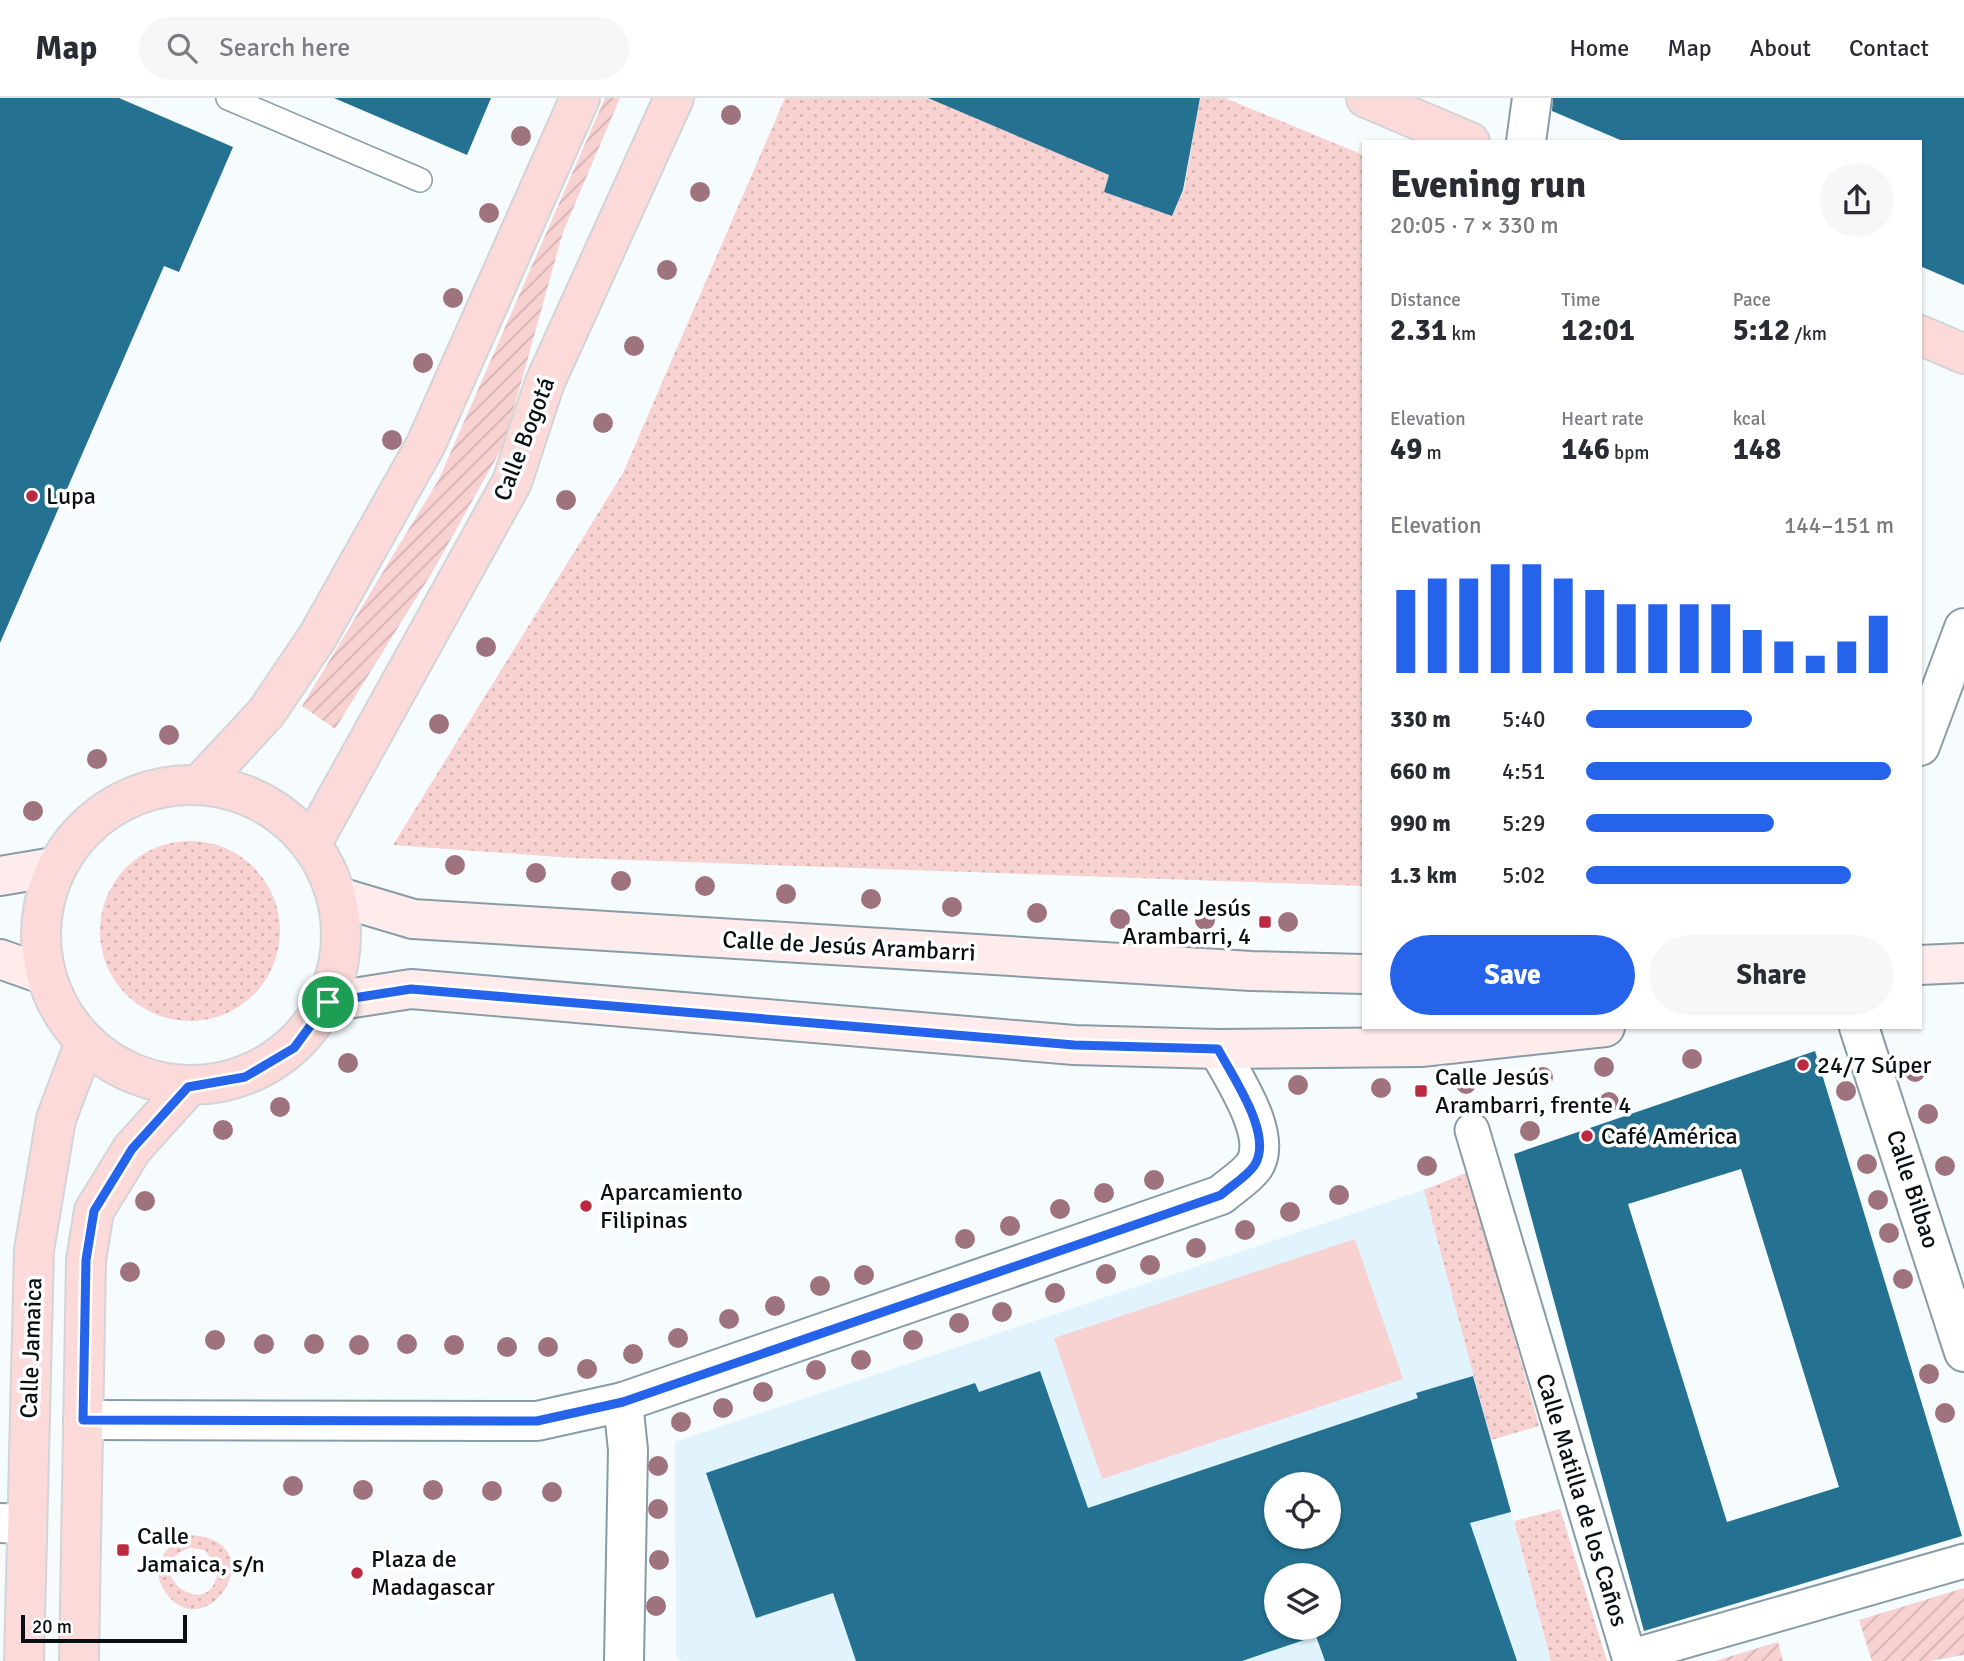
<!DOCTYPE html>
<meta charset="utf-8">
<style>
body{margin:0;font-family:Signika,sans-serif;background:#f7f7f7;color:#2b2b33;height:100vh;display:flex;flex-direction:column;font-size:26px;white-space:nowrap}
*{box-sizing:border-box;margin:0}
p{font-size:23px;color:#7c7c81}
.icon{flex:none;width:38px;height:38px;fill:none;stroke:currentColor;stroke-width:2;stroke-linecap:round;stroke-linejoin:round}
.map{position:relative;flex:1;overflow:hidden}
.panel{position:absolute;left:1362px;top:42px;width:560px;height:889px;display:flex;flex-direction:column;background:#fff;border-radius:0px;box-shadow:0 2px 5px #0004}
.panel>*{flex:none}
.tools{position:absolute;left:1264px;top:1374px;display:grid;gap:14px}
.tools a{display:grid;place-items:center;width:77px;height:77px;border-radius:50%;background:#fff;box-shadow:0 2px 5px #0004;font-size:35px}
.scale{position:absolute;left:21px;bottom:18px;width:166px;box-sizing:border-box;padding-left:7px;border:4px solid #091014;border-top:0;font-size:19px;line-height:24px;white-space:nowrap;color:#091014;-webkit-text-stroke:5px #fff;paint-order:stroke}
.pin{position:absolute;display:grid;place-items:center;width:60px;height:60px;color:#fff;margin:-30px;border:4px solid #fff;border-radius:50%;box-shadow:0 2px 7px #0007}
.round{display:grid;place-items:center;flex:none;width:74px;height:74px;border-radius:37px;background:#f7f7f7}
.head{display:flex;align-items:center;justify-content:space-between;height:119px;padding:0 28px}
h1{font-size:38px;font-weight:800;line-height:52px}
.metrics{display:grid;grid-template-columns:repeat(3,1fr);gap:10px;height:119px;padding:7px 28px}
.metrics div{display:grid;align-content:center}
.metrics b{font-size:30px;font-weight:800}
.metrics small{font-size:19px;font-weight:400}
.metrics p{font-size:19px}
.chart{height:196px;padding:14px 28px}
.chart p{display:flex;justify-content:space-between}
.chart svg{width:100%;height:126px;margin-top:7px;stroke:#2563eb;stroke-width:6}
.action{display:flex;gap:14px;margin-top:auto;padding:14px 28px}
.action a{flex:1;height:80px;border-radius:42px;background:#2563eb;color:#fff;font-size:28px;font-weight:800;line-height:80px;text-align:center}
.action a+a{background:#f7f7f7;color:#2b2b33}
ul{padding:0 28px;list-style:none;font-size:23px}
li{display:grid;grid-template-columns:112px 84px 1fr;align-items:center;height:52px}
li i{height:18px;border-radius:9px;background:#2563eb}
header{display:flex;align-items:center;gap:42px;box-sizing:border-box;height:98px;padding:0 35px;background:#fff;border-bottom:2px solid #e1e1e2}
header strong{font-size:33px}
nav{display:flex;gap:38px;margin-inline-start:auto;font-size:24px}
.search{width:490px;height:63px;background:#f7f7f7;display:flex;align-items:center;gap:18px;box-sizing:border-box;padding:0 24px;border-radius:38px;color:#7c7c81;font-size:26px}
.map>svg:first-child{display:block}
.built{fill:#e1f3fc;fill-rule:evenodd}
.grass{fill:url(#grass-dots);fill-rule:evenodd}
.garden{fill:url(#garden-furrows)}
.pitch{fill:#f8d1d1}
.building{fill:#247191;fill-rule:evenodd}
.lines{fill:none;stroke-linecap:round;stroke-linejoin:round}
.service-casing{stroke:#889ca7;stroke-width:26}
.pedestrian-casing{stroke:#889ca7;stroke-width:37}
.minor-casing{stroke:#889ca7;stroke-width:42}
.secondary-casing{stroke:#889ca7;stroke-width:42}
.primary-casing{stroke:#d3d4d5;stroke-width:42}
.service{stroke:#fff;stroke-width:23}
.pedestrian{stroke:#fff;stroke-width:33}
.minor{stroke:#fff;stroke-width:38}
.secondary{stroke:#feecec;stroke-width:38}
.primary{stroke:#fcdada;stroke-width:38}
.tree{fill:#9f737d}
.route-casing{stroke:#fff;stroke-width:14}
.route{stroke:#2563eb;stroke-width:9}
.poi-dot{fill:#bb2a40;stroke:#fff;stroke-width:2.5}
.labels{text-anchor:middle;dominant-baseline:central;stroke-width:7;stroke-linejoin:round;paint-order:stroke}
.street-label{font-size:24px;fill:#091014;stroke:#fff}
.poi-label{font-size:24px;fill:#091014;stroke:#fff;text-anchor:start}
</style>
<header>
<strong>Map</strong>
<div class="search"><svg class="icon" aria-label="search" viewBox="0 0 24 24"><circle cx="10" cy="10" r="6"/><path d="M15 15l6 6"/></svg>Search here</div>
<nav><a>Home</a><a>Map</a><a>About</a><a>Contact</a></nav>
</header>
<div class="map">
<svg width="1964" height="1563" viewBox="0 0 1964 1563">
<defs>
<pattern id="grass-dots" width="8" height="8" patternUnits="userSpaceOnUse" patternTransform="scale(1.75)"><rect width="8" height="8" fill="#f8d1d1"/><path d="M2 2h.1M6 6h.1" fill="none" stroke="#d3b2b3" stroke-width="1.8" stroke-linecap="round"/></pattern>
<pattern id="garden-furrows" width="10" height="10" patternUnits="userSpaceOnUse" patternTransform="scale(1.75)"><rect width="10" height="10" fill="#f8d1d1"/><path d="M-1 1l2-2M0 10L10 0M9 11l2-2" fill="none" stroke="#d3b2b3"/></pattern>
</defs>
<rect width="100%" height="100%" fill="#f6fbfd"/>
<path class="built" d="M1424,1092L1551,1563H682L676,1559L675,1344ZM1276,1386H1328V1438H1276ZM1276,1477H1328V1530H1276Z"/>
<g class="grass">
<polygon points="785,0 951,0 949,9 1058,55 1133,0 1104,94 1172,118 1184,92 1200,0 1225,0 1363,57 1363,788 574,760 393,747 623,375"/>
<circle cx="190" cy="833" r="90"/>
<polygon points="1468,1074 1539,1328 1491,1342 1424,1092"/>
<polygon points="1560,1411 1607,1563 1551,1563 1514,1423"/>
<path d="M189,1437C279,1441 205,1556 164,1492C149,1468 166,1446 189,1437ZM190,1450L205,1452L218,1470C213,1532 133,1469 190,1450Z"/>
</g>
<g class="garden">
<polygon points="605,0 620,0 563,134 504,346 433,473 335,631 302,608 439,381"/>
<polygon points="1964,1490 1964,1557 1929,1563 1872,1563 1859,1522"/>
<polygon points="1778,1544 1783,1563 1715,1563"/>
</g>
<polygon class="pitch" points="1355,1141 1403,1281 1102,1381 1054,1240"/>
<g class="building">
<polygon points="0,0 119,0 233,49 179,174 164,168 0,545"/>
<polygon points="334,0 491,0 467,57"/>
<polygon points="928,0 1200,0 1183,92 1172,118 1104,94 1109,77"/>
<polygon points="1553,0 1964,0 1964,187 1920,168 1920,44 1625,44 1552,13"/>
<path d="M1815,953L1962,1438L1644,1533L1514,1056ZM1741,1071L1839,1389L1727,1424L1628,1106Z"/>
<path d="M1040,1273L1088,1410L1418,1300L1416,1295L1473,1278L1511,1414L1470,1425L1517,1563H1325L1316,1538L1242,1563H856L833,1495L756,1520L706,1375L975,1285L979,1294ZM1276,1386H1328V1438H1276ZM1276,1477H1328V1530H1276Z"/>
</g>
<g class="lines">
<g class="service-casing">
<polyline id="service" points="228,0 420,82"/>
</g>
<g class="pedestrian-casing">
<polyline id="pedestrian" points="1472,1032 1629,1559 1964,1463"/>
</g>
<g class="minor-casing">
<g id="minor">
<polyline points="1526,44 1532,0"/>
<polyline points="1920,648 1964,530"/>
<polyline points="1859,929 1964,1254"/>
<polyline points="623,1304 628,1352 624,1563"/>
<path d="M83,1322L537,1323L623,1304L1221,1097C1231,1088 1246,1079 1254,1068C1274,1038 1232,978 1218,951"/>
<polyline points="0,1425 25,1426"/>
</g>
</g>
<g class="secondary-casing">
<g id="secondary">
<polyline points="0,778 54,769"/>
<polyline points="339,799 413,821 1251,873 1363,876"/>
<polyline points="0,861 45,877"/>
<polyline points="1920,867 1964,865"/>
<polyline points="328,904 411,891 1074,947 1218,951 1421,949 1605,929"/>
</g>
</g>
<g class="primary-casing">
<g id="primary">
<polyline points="1366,0 1470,44"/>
<polyline points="1920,237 1964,256"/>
<polyline points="200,686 266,615 318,538 426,346 580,0"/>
<circle cx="191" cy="837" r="150"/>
<polyline points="312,745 512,384 545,284 674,0"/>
<polyline points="24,1563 34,1152 56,1021 85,944"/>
<polyline points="79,1563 86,1162 94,1113 132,1051 188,989"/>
</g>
</g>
<use href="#service" class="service"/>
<use href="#pedestrian" class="pedestrian"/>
<use href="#minor" class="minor"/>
<use href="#secondary" class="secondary"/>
<use href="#primary" class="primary"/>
</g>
<g class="tree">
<circle cx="731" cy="17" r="10"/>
<circle cx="521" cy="38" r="10"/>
<circle cx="700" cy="94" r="10"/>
<circle cx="489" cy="115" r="10"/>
<circle cx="667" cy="172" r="10"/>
<circle cx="453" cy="200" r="10"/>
<circle cx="634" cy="248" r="10"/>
<circle cx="423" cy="265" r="10"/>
<circle cx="603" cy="325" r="10"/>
<circle cx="392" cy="342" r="10"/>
<circle cx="566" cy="402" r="10"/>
<circle cx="486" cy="549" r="10"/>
<circle cx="439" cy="626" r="10"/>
<circle cx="169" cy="637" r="10"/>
<circle cx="97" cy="661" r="10"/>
<circle cx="33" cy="713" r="10"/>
<circle cx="455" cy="767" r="10"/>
<circle cx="536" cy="775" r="10"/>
<circle cx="621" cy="783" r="10"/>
<circle cx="705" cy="788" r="10"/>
<circle cx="786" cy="796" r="10"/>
<circle cx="871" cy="801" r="10"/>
<circle cx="952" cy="809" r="10"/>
<circle cx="1037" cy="815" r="10"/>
<circle cx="1120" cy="821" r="10"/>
<circle cx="1205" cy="822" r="10"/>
<circle cx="1288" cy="824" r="10"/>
<circle cx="1692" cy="961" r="10"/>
<circle cx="348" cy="965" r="10"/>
<circle cx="1604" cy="969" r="10"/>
<circle cx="1915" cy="974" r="10"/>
<circle cx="1543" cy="979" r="10"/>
<circle cx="1466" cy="986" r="10"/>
<circle cx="1298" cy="987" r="10"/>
<circle cx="1381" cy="990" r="10"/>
<circle cx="1846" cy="993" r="10"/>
<circle cx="1609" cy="1004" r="10"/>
<circle cx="280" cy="1009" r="10"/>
<circle cx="1928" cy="1016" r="10"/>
<circle cx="223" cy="1032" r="10"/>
<circle cx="1530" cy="1033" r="10"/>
<circle cx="1867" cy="1066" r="10"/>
<circle cx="1427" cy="1068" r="10"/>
<circle cx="1945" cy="1068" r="10"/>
<circle cx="1154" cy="1082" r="10"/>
<circle cx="1104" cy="1095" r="10"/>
<circle cx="1339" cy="1097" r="10"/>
<circle cx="1878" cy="1102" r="10"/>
<circle cx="145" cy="1103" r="10"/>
<circle cx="1060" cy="1111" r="10"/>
<circle cx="1290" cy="1114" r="10"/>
<circle cx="1010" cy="1128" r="10"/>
<circle cx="1245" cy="1132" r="10"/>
<circle cx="1889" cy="1135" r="10"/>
<circle cx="965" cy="1141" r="10"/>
<circle cx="1196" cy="1150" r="10"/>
<circle cx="1150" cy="1167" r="10"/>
<circle cx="130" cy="1174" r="10"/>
<circle cx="1106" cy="1176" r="10"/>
<circle cx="864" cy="1177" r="10"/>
<circle cx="1903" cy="1181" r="10"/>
<circle cx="820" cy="1188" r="10"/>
<circle cx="1055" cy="1195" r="10"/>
<circle cx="775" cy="1208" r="10"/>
<circle cx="1002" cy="1214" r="10"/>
<circle cx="729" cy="1221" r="10"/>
<circle cx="959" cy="1225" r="10"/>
<circle cx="678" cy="1240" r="10"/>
<circle cx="215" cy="1242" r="10"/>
<circle cx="913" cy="1242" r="10"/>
<circle cx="264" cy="1246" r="10"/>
<circle cx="314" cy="1246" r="10"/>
<circle cx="407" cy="1246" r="10"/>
<circle cx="359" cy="1247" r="10"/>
<circle cx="454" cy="1247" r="10"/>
<circle cx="507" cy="1249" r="10"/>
<circle cx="548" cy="1249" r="10"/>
<circle cx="633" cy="1256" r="10"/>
<circle cx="861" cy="1262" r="10"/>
<circle cx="587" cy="1271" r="10"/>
<circle cx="816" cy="1272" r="10"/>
<circle cx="1929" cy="1276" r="10"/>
<circle cx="763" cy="1294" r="10"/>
<circle cx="723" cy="1310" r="10"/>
<circle cx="1945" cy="1315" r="10"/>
<circle cx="681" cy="1324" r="10"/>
<circle cx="658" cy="1368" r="10"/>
<circle cx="293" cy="1388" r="10"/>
<circle cx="363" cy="1392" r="10"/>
<circle cx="433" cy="1392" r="10"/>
<circle cx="492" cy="1393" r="10"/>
<circle cx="552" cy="1394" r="10"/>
<circle cx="658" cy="1411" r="10"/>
<circle cx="659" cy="1462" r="10"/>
<circle cx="656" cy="1508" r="10"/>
</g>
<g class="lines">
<g class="route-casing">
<path id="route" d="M411,891L1074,947L1218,951C1232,978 1275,1038 1254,1068C1246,1079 1231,1088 1221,1097L623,1304L537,1323L83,1322L86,1162L94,1113L132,1051L188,989L245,979L294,950L328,904Z"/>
</g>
<use href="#route" class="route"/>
</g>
<g class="poi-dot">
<circle cx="32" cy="398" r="7"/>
<rect x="1258" y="817" width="14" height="14" rx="3.5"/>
<circle cx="1803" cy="967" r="7"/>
<rect x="1414" y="986" width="14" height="14" rx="3.5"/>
<circle cx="1587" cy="1038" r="7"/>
<circle cx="586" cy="1108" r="7"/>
<rect x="116" y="1445" width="14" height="14" rx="3.5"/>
<circle cx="357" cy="1475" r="7"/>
</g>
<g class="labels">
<g class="street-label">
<text transform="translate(524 341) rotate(-69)">Calle Bogotá</text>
<text transform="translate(849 848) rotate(3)">Calle de Jesús Arambarri</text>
<text transform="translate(1913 1091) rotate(72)">Calle Bilbao</text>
<text transform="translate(31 1250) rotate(-88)">Calle Jamaica</text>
<text transform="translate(1582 1402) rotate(73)">Calle Matilla de los Caños</text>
</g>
<g class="poi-label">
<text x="46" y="398">Lupa</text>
<text x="1251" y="810" text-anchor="end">Calle Jesús<tspan x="1251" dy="28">Arambarri, 4</tspan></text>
<text x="1817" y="967">24/7 Súper</text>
<text x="1435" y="979">Calle Jesús<tspan x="1435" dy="28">Arambarri, frente 4</tspan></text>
<text x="1601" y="1038">Café América</text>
<text x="600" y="1094">Aparcamiento<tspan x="600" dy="28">Filipinas</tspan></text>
<text x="137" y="1438">Calle<tspan x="137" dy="28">Jamaica, s/n</tspan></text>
<text x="371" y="1461">Plaza de<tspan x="371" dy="28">Madagascar</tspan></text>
</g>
</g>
</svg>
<div class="tools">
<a><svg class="icon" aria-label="locate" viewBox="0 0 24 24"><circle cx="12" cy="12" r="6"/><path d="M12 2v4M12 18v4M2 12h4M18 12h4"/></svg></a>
<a><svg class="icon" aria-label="layers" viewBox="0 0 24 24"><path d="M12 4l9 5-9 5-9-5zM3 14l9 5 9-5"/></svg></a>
</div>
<div class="scale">20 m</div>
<div class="pin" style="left:328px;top:904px;background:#1e9e55"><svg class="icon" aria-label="arrive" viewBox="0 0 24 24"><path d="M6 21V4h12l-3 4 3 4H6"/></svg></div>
<section class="panel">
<div class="head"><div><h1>Evening run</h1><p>20:05 · 7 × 330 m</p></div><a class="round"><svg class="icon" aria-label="share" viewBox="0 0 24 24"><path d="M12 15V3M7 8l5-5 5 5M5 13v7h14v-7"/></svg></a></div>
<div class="metrics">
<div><p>Distance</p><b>2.31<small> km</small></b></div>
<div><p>Time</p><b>12:01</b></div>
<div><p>Pace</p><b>5:12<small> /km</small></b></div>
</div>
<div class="metrics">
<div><p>Elevation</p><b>49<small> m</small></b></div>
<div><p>Heart rate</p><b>146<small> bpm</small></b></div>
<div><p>kcal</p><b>148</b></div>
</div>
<div class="chart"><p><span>Elevation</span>144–151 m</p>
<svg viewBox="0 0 160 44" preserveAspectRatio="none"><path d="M5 44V15M15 44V11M25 44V11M35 44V6M45 44V6M55 44V11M65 44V15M75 44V20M85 44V20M95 44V20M105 44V20M115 44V29M125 44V33M135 44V38M145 44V33M155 44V24"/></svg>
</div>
<ul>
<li><b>330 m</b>5:40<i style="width:54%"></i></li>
<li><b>660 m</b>4:51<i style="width:99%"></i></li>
<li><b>990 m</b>5:29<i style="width:61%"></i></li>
<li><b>1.3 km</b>5:02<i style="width:86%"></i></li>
</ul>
<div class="action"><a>Save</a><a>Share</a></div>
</section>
</div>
